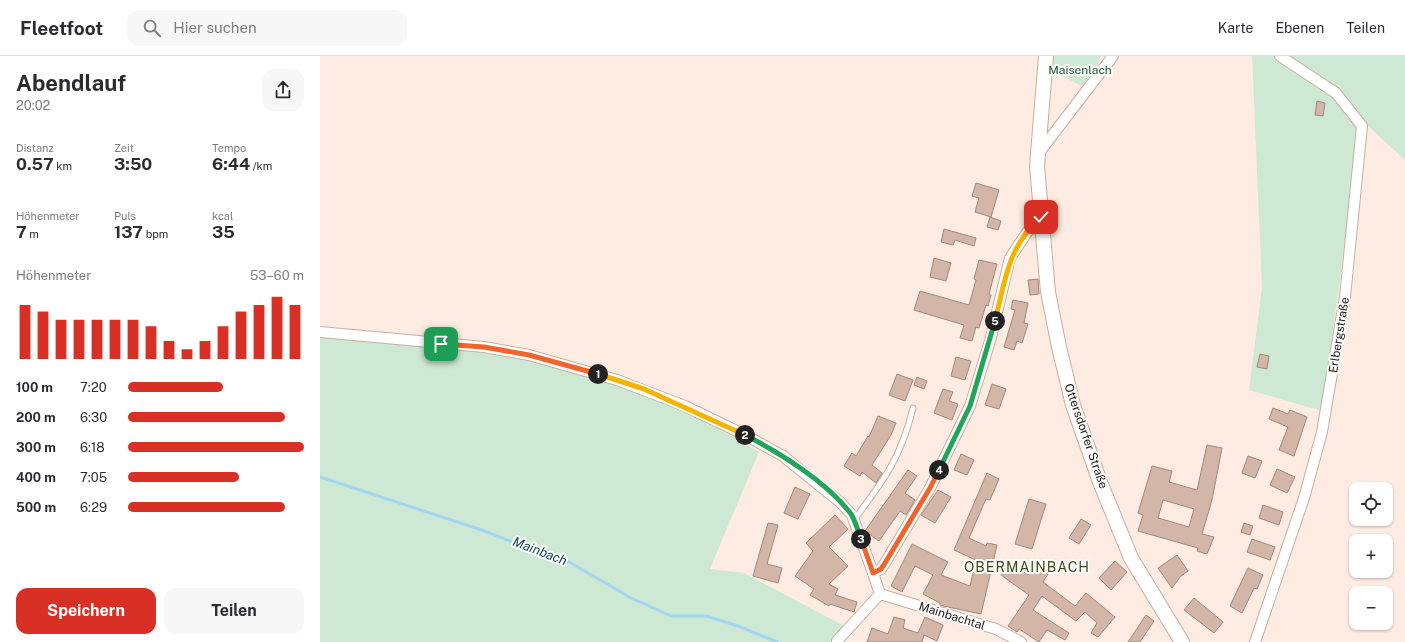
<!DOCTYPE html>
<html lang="de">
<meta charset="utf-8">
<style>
body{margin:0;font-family:"Public Sans",sans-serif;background:#f7f7f7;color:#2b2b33;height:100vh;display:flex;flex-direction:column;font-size:15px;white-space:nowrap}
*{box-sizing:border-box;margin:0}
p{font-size:13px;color:#7c7c81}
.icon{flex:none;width:22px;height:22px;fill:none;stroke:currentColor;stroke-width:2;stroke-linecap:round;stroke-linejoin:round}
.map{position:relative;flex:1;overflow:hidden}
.side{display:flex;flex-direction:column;background:#fff;width:320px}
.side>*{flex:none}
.tools{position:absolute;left:1029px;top:426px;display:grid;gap:8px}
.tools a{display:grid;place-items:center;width:44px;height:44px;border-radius:8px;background:#fff;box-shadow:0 1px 3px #0004;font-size:20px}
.pin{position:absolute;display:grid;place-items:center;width:34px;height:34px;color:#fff;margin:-17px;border-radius:8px;box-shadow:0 2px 6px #0006}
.km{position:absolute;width:20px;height:20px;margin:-10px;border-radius:50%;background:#222;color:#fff;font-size:11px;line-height:20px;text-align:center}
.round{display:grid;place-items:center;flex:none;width:42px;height:42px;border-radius:12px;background:#f7f7f7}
.head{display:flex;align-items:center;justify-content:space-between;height:68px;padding:0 16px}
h1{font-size:22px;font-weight:700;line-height:30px}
.metrics{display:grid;grid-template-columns:repeat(3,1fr);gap:6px;height:68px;padding:4px 16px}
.metrics div{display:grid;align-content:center}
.metrics b{font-size:17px;font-weight:700}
.metrics small{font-size:11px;font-weight:400}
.metrics p{font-size:11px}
.chart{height:112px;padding:8px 16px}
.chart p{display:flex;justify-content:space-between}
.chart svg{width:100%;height:72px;margin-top:4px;stroke:#d93025;stroke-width:6}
.action{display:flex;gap:8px;margin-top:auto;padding:8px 16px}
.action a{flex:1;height:46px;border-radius:12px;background:#d93025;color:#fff;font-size:16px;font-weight:700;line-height:46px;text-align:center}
.action a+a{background:#f7f7f7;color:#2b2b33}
ul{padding:0 16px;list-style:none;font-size:13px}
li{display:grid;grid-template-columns:64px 48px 1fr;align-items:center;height:30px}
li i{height:10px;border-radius:5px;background:#d93025}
header{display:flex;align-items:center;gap:24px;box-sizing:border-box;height:56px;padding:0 20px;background:#fff;border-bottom:1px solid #e1e1e2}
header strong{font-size:19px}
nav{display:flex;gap:22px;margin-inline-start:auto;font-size:14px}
.search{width:280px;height:36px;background:#f7f7f7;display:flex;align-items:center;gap:10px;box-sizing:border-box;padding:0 14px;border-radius:12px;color:#7c7c81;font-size:15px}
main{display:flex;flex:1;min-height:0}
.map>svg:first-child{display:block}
.green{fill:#cde9d3}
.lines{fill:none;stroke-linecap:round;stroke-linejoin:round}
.stream{stroke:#a1d6f1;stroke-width:3}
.building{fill:#d4b6a9;stroke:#a3867a;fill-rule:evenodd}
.service-casing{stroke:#caada0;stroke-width:7}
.minor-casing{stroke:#caada0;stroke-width:12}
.secondary-casing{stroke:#caada0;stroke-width:16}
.service{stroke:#fff;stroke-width:5}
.minor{stroke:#fff;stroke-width:10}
.secondary{stroke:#fff;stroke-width:14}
.split-1-casing{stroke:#fff;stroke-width:8}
.split-2-casing{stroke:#fff;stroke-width:8}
.split-3-casing{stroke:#fff;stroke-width:8}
.split-4-casing{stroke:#fff;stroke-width:8}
.split-5-casing{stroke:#fff;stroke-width:8}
.split-6-casing{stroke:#fff;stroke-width:8}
.split-1{stroke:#f0652b;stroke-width:5}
.split-2{stroke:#f5b400;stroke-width:5}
.split-3{stroke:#22a559;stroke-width:5}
.split-4{stroke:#f0652b;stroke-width:5}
.split-5{stroke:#22a559;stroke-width:5}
.split-6{stroke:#f5b400;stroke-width:5}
.labels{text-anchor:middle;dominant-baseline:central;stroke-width:4;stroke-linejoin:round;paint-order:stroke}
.park-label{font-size:12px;fill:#11562c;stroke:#fdfdfd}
.street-label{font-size:12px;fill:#231914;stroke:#fdfdfd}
.water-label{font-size:13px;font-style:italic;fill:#0d3a4d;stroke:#fdfdfd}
.quarter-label{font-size:14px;letter-spacing:1px;fill:#3c4a13;stroke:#fdfdfd}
</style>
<header>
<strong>Fleetfoot</strong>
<div class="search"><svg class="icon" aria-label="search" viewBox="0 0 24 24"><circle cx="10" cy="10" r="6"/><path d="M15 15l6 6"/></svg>Hier suchen</div>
<nav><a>Karte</a><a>Ebenen</a><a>Teilen</a></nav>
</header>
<main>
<section class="side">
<div class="head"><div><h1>Abendlauf</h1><p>20:02</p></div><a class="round"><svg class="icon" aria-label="share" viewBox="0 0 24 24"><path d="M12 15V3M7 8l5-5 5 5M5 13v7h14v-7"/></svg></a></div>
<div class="metrics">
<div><p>Distanz</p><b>0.57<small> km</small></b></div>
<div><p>Zeit</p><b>3:50</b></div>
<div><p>Tempo</p><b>6:44<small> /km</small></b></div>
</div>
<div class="metrics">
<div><p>Höhenmeter</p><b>7<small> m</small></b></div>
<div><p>Puls</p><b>137<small> bpm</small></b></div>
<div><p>kcal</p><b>35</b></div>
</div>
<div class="chart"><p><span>Höhenmeter</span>53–60 m</p>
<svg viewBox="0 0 160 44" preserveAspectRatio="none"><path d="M5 44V11M15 44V15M25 44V20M35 44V20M45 44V20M55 44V20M65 44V20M75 44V24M85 44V33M95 44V38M105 44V33M115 44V24M125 44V15M135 44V11M145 44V6M155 44V11"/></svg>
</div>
<ul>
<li><b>100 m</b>7:20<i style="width:54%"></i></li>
<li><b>200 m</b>6:30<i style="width:89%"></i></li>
<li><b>300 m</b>6:18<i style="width:100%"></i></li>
<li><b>400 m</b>7:05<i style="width:63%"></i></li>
<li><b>500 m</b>6:29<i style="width:89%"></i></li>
</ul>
<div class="action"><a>Speichern</a><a>Teilen</a></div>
</section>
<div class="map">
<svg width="1085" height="586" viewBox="0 0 1085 586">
<rect width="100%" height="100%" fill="#feece3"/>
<g class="green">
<polygon points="732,0 781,0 766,32 730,14"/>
<polygon points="932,0 1085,0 1085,104 1039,62 1022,208 1002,355 929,334 942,231"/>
<polygon points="0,276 194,296 334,337 439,396 390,513 424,517 530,573 519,586 0,586"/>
</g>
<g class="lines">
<polyline class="stream" points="0,421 162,474 190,485 220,492 239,500 311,542 351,560 386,560 418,570 457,586"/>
</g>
<g class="building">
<polygon points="997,45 1005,47 1003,60 995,59"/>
<polygon points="656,127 679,134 671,161 655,156 659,142 652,140"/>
<polygon points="670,161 681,165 678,174 667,171"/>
<polygon points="624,173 656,182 654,190 635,184 633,189 621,186"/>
<polygon points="614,202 631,207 626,225 610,221"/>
<polygon points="659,204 677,208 669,238 671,239 668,250 666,249 659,272 656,271 652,285 640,282 644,269 594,254 600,235 649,249 656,224 654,223"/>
<polygon points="718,223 719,238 710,239 708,224"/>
<polygon points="693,244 708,247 704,267 708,268 702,287 697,285 694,294 684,291 695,254 691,253"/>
<polygon points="940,298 949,300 947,313 937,311"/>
<polygon points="636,301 651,305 645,324 631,320"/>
<polygon points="577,318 593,324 585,345 569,339"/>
<polygon points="597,321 607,325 604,333 594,329"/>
<polygon points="672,328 686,333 679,353 665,349"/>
<polygon points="623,333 633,336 629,345 638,348 632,364 614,357"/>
<polygon points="953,352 968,358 970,354 987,361 974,400 959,394 968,371 949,363"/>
<polygon points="558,360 576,367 571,379 552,409 562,417 556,427 542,416 540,420 524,410 532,397 536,400 548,380 549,381"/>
<path d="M887,389L902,392L892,444L882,478L894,481L887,498L877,495L878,492L818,475L823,459L818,457L832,410L852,415L849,426L877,434ZM843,444L874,453L869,471L838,462Z"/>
<polygon points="641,398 654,404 647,419 634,414"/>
<polygon points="928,400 942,405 935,422 922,417"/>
<polygon points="957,413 975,421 967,437 950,429"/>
<polygon points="588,414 597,420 585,437 595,444 586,459 580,455 559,485 545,475"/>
<polygon points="667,417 679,423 670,444 666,443 649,482 666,490 667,487 677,489 661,558 623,550 620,549 620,547 603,538 613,519 595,510 582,536 571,530 592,488 628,506 621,519 650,530 656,504 634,494"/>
<polygon points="475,431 490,438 478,463 464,457"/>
<polygon points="618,434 631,441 615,467 601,459"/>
<polygon points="709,443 726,448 712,493 695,488"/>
<polygon points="943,449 963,456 959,469 939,462"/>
<polygon points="515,459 528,473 509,491 528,510 509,528 518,533 515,539 537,546 534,556 510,548 509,550 490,539 494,533 475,520 493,495 486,487"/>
<polygon points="761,463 771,469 759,488 749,482"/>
<polygon points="448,467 458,469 447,508 462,512 458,527 433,520"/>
<polygon points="924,467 933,470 930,479 921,476"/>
<polygon points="932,483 955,491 950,504 927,496"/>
<polygon points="857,499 868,515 860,521 852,532 838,512"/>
<polygon points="795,505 807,516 791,534 779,522"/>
<polygon points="690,506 708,519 715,509 728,518 723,526 755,550 766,537 795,561 778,581 771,577 777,567 765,556 756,565 722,540 713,554 749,577 745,584 727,574 719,586 699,573 697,576 688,570 709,539 681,519"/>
<polygon points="928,512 943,519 937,533 934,532 922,557 910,550"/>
<polygon points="874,542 903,566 894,577 864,554"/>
<polygon points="826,559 834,565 820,586 808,586"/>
<polygon points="574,561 585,564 583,572 598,577 605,561 623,569 617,585 604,579 602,586 547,586 552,572 568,578"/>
</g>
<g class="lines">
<g class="service-casing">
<path id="service" d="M534,464C564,424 581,402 593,352"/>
</g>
<g class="minor-casing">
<g id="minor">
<polyline points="718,98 793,0"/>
<polyline points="0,276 164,291 209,299 297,324 365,350 427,380 463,400 520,446 532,459 553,517"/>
<polyline points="560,538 676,573 701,586"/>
<polyline points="517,585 560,538 553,517 561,513 565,507 610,432 650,350 670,285 690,202 712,169 721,161"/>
<polyline points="935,586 984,442 1002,376 1025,241 1042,70 1016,37 960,0"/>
</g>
</g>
<g class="secondary-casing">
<polyline id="secondary" points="726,0 717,110 728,236 739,291 753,349 780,426 811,502 862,586"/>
</g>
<use href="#service" class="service"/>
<use href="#minor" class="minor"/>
<use href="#secondary" class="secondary"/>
</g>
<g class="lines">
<g class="split-1-casing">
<polyline id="split-1" points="121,288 164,291 209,299 278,318"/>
</g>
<g class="split-2-casing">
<polyline id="split-2" points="278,318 324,333 425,379"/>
</g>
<g class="split-3-casing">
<path id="split-3" d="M425,379C460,397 507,426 531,458C535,464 538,475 541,483"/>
</g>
<g class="split-4-casing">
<polyline id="split-4" points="541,483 553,517 561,513 565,507 610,432 619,414"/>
</g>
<g class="split-5-casing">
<polyline id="split-5" points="619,414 650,350 675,265"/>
</g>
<g class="split-6-casing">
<path id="split-6" d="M675,265C685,225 688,190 721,161"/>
</g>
<use href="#split-1" class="split-1"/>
<use href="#split-2" class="split-2"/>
<use href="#split-3" class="split-3"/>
<use href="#split-4" class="split-4"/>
<use href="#split-5" class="split-5"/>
<use href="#split-6" class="split-6"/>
</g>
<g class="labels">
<g class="park-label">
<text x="760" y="14">Maisenlach</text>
</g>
<g class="street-label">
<text transform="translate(1019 279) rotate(-81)">Erlbergstraße</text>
<text transform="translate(766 380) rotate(71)">Ottersdorfer Straße</text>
<text transform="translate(632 560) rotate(17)">Mainbachtal</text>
</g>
<g class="water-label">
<text transform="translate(220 495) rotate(21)">Mainbach</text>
</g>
<g class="quarter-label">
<text x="707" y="511">OBERMAINBACH</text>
</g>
</g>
</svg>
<div class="tools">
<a><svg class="icon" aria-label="locate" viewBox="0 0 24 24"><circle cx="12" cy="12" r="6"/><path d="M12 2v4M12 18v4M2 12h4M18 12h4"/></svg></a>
<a>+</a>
<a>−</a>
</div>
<div class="pin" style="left:121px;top:288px;background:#1e9e55"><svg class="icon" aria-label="arrive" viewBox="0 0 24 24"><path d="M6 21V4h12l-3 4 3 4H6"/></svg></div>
<div class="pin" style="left:721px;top:161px;background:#d93025"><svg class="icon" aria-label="check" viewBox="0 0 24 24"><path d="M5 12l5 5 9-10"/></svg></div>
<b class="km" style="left:278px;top:318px">1</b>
<b class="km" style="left:425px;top:379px">2</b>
<b class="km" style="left:541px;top:483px">3</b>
<b class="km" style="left:619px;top:414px">4</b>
<b class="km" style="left:675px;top:265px">5</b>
</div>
</main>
